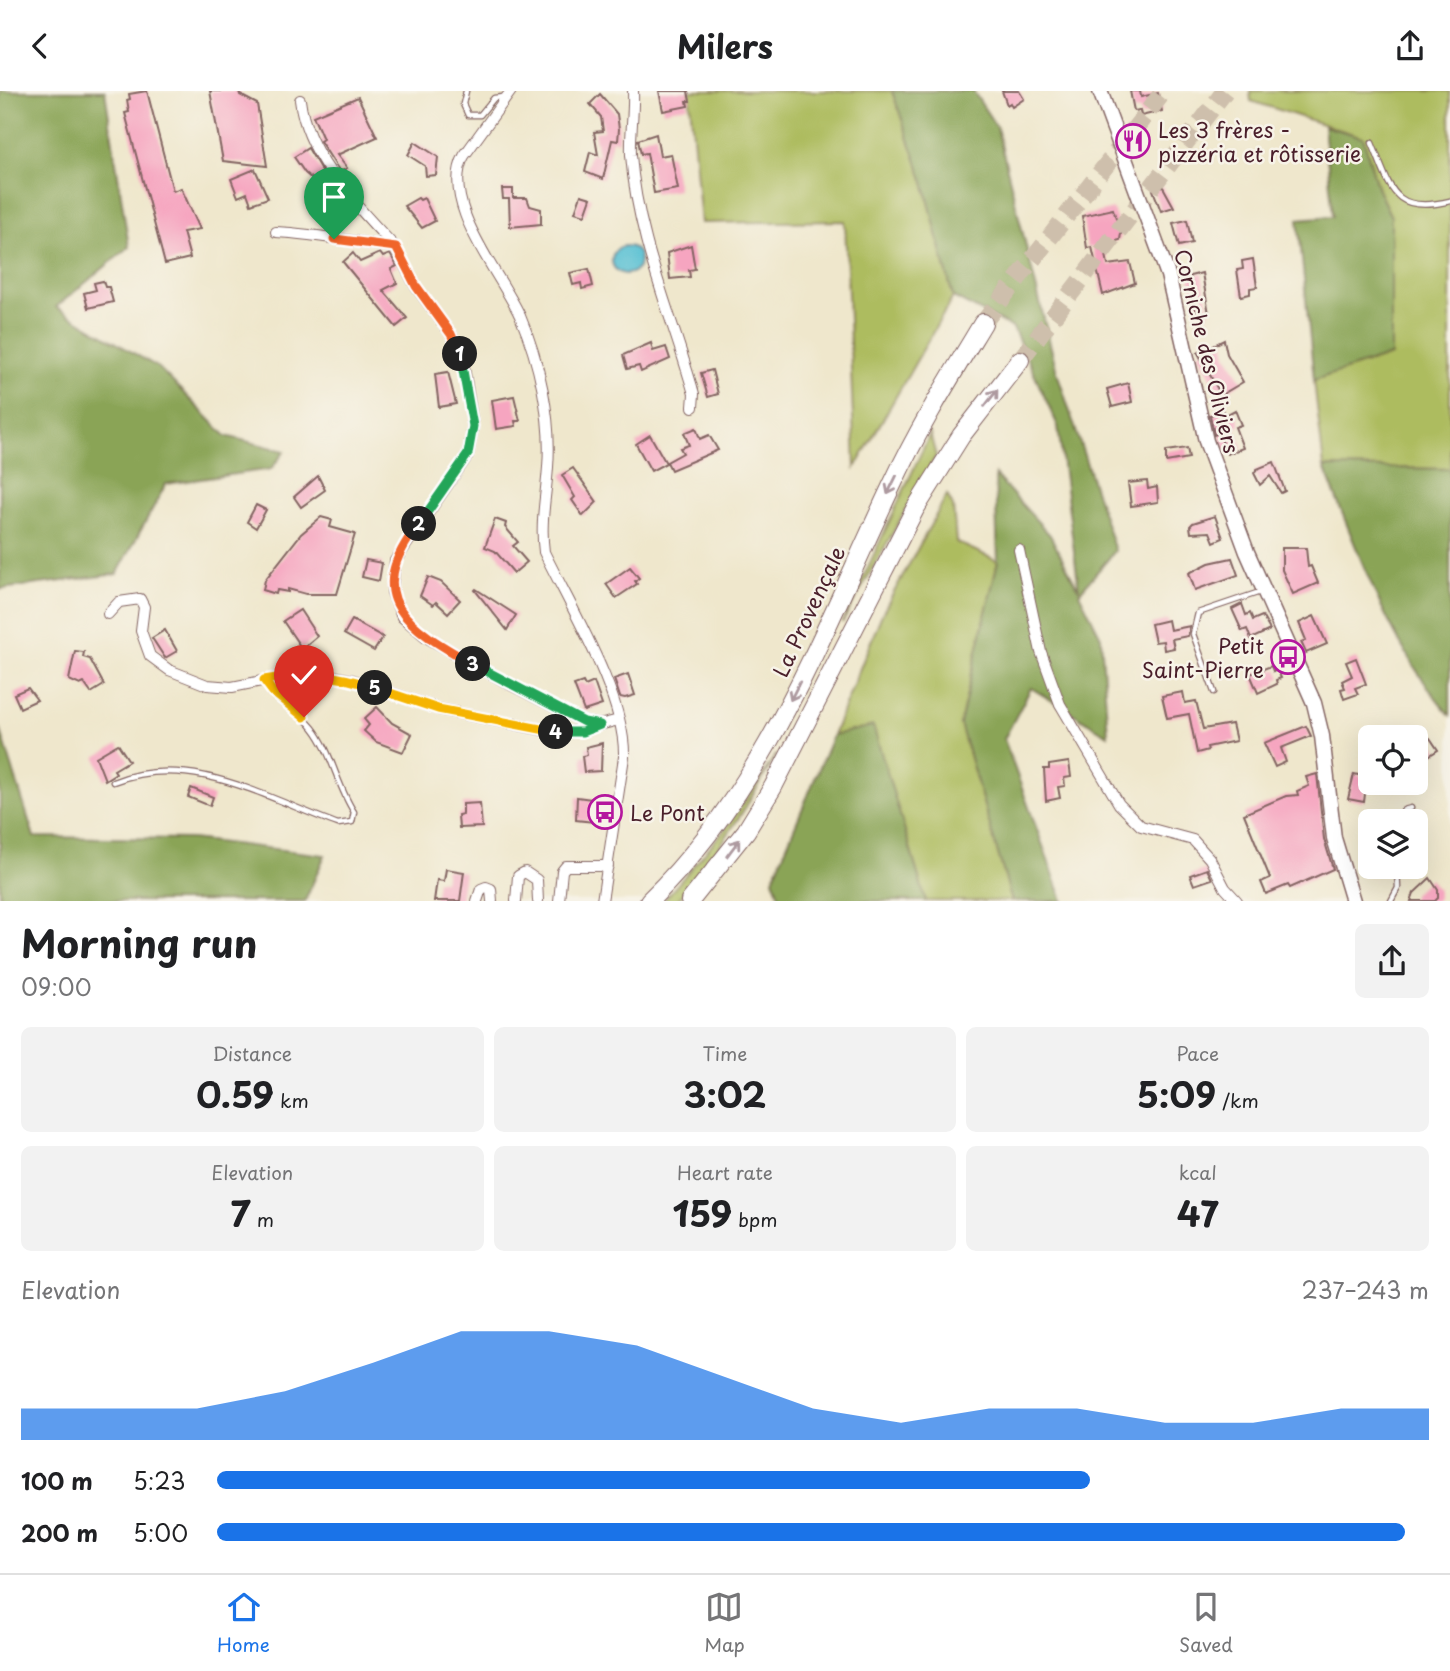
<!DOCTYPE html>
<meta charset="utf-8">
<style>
body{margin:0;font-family:"Playpen Sans",sans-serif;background:#f2f2f2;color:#202124;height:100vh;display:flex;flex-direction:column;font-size:26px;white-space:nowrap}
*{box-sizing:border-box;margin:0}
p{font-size:23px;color:#757577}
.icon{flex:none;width:38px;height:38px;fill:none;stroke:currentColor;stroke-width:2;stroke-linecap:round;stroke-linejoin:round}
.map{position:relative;height:810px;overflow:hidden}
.side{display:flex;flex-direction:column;background:#fff;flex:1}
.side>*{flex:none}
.fabs{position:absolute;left:1358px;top:634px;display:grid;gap:14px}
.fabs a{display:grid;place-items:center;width:70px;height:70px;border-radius:10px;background:#fff;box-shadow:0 7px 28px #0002;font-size:35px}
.pin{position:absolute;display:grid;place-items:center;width:60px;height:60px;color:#fff;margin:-72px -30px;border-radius:50% 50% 50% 0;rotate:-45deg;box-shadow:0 0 7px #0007}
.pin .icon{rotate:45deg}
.km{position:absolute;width:35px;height:35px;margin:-18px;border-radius:50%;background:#222;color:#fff;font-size:19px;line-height:35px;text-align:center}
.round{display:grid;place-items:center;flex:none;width:74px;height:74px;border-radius:10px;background:#f2f2f2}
.overview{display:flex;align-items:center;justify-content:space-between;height:119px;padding:0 21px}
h1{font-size:38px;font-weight:700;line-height:52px}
.figures{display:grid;grid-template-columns:repeat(3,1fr);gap:10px;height:119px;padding:7px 21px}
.figures div{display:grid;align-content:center;border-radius:10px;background:#f2f2f2;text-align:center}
.figures b{font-size:35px;font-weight:700}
.figures small{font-size:19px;font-weight:400}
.figures p{font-size:19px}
.chart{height:196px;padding:14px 21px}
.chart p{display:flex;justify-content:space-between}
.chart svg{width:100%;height:126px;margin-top:7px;fill:#1a73e8;opacity:.7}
ul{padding:0 21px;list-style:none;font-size:23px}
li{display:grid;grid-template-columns:112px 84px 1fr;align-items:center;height:52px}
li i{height:18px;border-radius:9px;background:#1a73e8}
header{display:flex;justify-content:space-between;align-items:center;height:91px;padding:0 21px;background:#fff;font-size:32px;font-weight:700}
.tab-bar{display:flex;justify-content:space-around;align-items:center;height:98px;border-top:2px solid #e0e0e0;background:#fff;font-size:19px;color:#757577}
.tab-bar a{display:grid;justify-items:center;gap:4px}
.tab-bar .current{color:#1a73e8}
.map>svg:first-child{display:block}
.green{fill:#adbc5f;stroke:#7c6e45;stroke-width:2}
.forest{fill:#8aa456;stroke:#6a6240;stroke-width:2}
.water{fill:#57c0d3;stroke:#50707f;stroke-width:2}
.building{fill:#f6a5c0}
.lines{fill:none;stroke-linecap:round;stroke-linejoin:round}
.highway-tunnel{stroke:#cebfac;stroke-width:18;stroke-dasharray:18 9;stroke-linecap:butt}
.lane-casing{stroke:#846563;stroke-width:7}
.street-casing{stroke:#846563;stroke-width:12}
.secondary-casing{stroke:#846563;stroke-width:17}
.highway-casing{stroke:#846563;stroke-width:20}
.lane{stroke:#fff;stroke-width:4.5}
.street{stroke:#fff;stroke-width:10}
.secondary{stroke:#fff;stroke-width:14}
.highway{stroke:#fff;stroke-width:18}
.oneway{stroke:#ae9aa0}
.split-1-casing{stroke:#fff;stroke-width:14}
.split-2-casing{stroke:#fff;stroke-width:14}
.split-3-casing{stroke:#fff;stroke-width:14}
.split-4-casing{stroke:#fff;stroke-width:14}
.split-5-casing{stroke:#fff;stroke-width:14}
.split-6-casing{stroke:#fff;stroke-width:14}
.split-1{stroke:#f0652b;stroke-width:9}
.split-2{stroke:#22a559;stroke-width:9}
.split-3{stroke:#f0652b;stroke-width:9}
.split-4{stroke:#22a559;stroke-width:9}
.split-5{stroke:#f5b400;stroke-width:9}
.split-6{stroke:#f5b400;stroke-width:9}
.labels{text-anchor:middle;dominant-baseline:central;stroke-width:5;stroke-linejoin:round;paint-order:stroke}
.poi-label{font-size:21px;fill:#4a1f2b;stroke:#f7f3e8;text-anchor:start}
.street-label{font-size:21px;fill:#4a1f2b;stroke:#f7f3e8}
</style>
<header><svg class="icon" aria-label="back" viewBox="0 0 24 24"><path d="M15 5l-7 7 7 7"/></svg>Milers<svg class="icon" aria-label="share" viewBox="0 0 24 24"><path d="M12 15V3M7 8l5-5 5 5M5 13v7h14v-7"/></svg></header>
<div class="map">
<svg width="1450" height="810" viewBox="0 0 1450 810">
<rect width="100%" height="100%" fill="#f7f3e8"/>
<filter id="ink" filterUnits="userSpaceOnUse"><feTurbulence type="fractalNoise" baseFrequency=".0143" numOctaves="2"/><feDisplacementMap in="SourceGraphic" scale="14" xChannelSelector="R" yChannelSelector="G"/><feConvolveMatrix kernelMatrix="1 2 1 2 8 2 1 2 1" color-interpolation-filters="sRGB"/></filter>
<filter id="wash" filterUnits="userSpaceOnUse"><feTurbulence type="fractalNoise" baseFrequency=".00686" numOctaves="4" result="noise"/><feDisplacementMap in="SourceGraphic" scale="28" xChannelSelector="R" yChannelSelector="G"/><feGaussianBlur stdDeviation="1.57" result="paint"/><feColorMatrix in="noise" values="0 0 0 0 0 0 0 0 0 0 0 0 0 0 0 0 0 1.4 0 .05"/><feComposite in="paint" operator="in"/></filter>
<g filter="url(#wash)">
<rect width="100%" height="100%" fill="#efe7cc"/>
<g class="green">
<polygon points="689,0 892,0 924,91 953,206 855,377 845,130 701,132"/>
<polygon points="1250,0 1450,0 1450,378 1324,376 1314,289 1391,264 1391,126 1378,99 1363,46 1251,10"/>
<polygon points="930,343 936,365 842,532"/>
<polygon points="947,404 953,415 956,451 998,470 960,633 1012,810 926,810 873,636 833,644 882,523"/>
<path d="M776,664C747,717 716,765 677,810H663L726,737Z"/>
</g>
<g class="forest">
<polygon points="0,0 105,0 129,156 56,216 159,277 226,345 285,360 271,378 166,393 117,483 0,498"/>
<polygon points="892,0 973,0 997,37 1057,281 1115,460 1079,502 1101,546 1108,644 1031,597 1004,648 1063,810 1012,810 960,633 998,470 995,384 1050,444 1079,499 1058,335 1013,237 953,206 924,91"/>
<polygon points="1324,35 1363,46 1378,99 1391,126 1391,264 1314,289 1298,128 1333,125"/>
<path d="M1324,376L1450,378V624C1388,553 1359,462 1324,376Z"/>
<polygon points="873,635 926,810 781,810 773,788 833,644"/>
<polygon points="0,637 34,746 192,748 325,764 305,810 0,810"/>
</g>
<circle class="water" cx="626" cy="169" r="14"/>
<g id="blocks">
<g class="building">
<polygon points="147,0 173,100 181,97 200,138 183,141 190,167 165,173 125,22 129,21 127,9 130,8 129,3"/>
<polygon points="210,0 239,0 240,4 257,13 267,75 223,70"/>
<polygon points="659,0 688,0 690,10 687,10 688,15 663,20"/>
<polygon points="1002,0 1019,0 1024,8 1012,16 1010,12 1007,14"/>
<polygon points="1130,0 1140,0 1141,6 1158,2 1162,20 1141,25 1140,19 1134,20"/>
<polygon points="600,3 617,23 619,38 618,50 612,49 603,88 585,81 590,61 598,64 594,41 603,40 601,26 590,13"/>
<polygon points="358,6 377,46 337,64 347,77 340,81 320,50 323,48 313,25"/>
<polygon points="656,43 660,65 671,63 678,98 654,102 647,62 641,63 638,49"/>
<polygon points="415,51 438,66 436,84 426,85 425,75 408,64"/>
<polygon points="308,57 327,89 319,94 305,82 294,66"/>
<polygon points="255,78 268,107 251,113 247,102 238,106 231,88"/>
<polygon points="1163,96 1174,116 1161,120 1153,99"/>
<polygon points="502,98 513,98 513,107 527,107 530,115 541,118 541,133 510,136 509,108 503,108"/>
<polygon points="581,104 591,107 585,124 575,121"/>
<polygon points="418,107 420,109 424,107 435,130 422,137 404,115"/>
<polygon points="1113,118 1121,142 1120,149 1104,153 1108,174 1130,171 1135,192 1103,204 1092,156 1087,157 1082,125"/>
<polygon points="1187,129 1192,152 1179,155 1173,132"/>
<polygon points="691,154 695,178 689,179 690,186 670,188 667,162"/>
<polygon points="353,162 360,171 380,162 383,166 390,163 397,175 391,178 397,192 383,199 407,227 396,236 343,171"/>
<polygon points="1253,168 1257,196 1250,197 1250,203 1241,205 1237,179 1243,178 1242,170"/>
<polygon points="589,178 593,195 582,198 581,192 573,194 570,182"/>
<polygon points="1202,182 1209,223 1197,226 1190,185"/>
<polygon points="103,190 105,196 109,196 113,211 88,217 84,202 96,199 94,192"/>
<polygon points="1224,249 1227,263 1243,291 1221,304 1198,262"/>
<polygon points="651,252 653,260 666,256 670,268 641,281 639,275 627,278 623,264"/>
<polygon points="712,279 718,303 708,306 701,282"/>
<polygon points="448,281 456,313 439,316 435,283"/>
<polygon points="1128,292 1132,311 1112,316 1107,298"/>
<polygon points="514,305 520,330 515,330 516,335 496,338 492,309"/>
<polygon points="1235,319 1241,334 1235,336 1243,357 1227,363 1219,342 1214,344 1210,324 1223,320 1224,325"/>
<polygon points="696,337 700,348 709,344 718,359 671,379 667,371 683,362 680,357 689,354 684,342"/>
<polygon points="650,344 666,372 651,380 636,353"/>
<polygon points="1187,357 1189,367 1166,371 1166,360"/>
<polygon points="1274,371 1285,400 1281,402 1270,385 1260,394 1254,382 1257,378"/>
<polygon points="573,377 597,411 583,425 572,409 575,406 562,384"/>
<polygon points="318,385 325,399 301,416 294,406"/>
<polygon points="1147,390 1148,398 1157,396 1158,411 1131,415 1128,392"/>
<polygon points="256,414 266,419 256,437 247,431"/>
<polygon points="1215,425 1223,447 1214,451 1210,441 1191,442 1190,435 1193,432"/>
<polygon points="321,426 332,429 330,436 355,443 337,503 306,503 288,498 288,501 277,499 276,503 263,499 265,489 301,443"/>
<polygon points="495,428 506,432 505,436 518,451 513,455 527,471 514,482 495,460 485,456"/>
<polygon points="1282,457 1306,457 1308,476 1311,475 1318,492 1293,503 1282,479"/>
<polygon points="1232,467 1238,484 1195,499 1189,482 1209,472"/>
<polygon points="366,469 382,472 379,490 362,486"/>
<polygon points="630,476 639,487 635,490 637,493 616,507 606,493"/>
<polygon points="428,486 441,491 460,509 448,522 436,511 433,514 420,505"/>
<polygon points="476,498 516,524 507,539 475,499"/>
<polygon points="1242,513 1246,524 1250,522 1253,529 1262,525 1270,539 1251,548 1247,538 1242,540 1232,518"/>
<polygon points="300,519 317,545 302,558 283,530"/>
<polygon points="1314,525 1327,553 1306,562 1301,551 1306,549 1299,532"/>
<polygon points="352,529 383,546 374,560 344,543"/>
<polygon points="1168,529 1170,539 1190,535 1188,545 1172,548 1174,557 1164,559 1163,550 1155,551 1151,533"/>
<polygon points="165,539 177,560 165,567 152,547"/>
<polygon points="75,560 84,561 83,566 90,568 104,594 91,602 84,592 80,594 69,589"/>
<polygon points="1356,567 1366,593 1355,597 1358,603 1344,608 1341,598 1345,597 1342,590 1352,585 1346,571"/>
<polygon points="1271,575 1273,580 1277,578 1281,587 1276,589 1277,593 1258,602 1250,583"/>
<polygon points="628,583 635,604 625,607 620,606 614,588"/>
<polygon points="583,591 585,595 594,591 602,614 584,620 574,594"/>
<polygon points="28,597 37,609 20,617 14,603"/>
<polygon points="1183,601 1185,612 1196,610 1203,638 1232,633 1236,650 1207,656 1208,659 1197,662 1189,623 1167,627 1162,605"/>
<polygon points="377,616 392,632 412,643 403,661 376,651 364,640 369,634 364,628"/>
<polygon points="1306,635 1311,645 1281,657 1286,671 1275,676 1264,652"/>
<polygon points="1430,647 1438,659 1416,673 1416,656"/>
<polygon points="602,652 601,680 584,681 582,665 587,664 586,656"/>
<polygon points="118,653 129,670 114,679 116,682 105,689 96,666"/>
<polygon points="1069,671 1071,686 1064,687 1065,695 1058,696 1060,707 1046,710 1044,678 1049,678 1049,674"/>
<polygon points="1317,683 1324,748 1333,778 1290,797 1288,794 1266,803 1261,791 1270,787 1244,723 1286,705 1298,704 1297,700 1309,695 1306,686"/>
<polygon points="1354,683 1367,686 1364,711 1348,708"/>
<polygon points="191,697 213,706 210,715 188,706"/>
<polygon points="577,706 599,709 594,731 576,729"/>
<polygon points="480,712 482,736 459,737 458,724 463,723 463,713"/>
<polygon points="446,778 464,781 460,810 434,810 437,789 444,790"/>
<polygon points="1207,778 1212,788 1194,794 1190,784"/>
<polygon points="1430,787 1438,799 1438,807 1435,810 1411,810 1414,802"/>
</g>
</g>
</g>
<g filter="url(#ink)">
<use href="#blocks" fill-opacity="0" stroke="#846563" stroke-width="2"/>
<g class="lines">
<g class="highway-tunnel">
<polyline points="983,232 1164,0"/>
<polyline points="1020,269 1225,0"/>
</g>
<g class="lane-casing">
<g id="lane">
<polyline points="466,0 463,13 468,24 480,24 494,7 503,6"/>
<path d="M1372,52C1391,97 1392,124 1450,110"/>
<polyline points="1214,601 1193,543 1198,522 1263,500"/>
<path d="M113,691C190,660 266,707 338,733L352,731L354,721C337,695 332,661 313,637C299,619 276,610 265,591"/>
<polyline points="1397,730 1404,719 1411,717"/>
<polyline points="1391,810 1398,797 1397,775"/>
</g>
</g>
<g class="street-casing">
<g id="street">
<path d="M511,0L464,65C439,112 501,183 520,225C539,270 552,327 548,376C546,406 540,431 544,461C570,515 626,607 624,666L602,810"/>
<path d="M633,0C634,22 630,43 631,64C637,146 672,225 694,303L693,316"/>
<path d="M300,9C307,67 357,115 395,156"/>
<path d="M276,141C316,143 355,151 395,156L416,196L451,243L463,269L473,335L468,364L395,470L392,501L402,526L426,546L513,595L584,631L600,634"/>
<polyline points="1019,459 1041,561 1060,613 1119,713 1141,735 1193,749 1210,768 1225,797 1237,810"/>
<polyline points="108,523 119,511 140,508 144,516 141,540 150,565 169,579 207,594 232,596 297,583 322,583 353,589 438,618 563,643 619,629"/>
<polyline points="477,810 481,798 486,796 491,798 492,810"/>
<polyline points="516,810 518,785 525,781 537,789 538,810"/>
<polyline points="559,810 562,780 566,775 608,775"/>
</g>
</g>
<g class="secondary-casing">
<polyline id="secondary" points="1100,0 1168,184 1206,350 1247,461 1314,612 1322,645 1334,747 1353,810"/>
</g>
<g class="highway-casing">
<g id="highway">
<path d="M649,810C767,696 823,539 892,394C918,338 951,285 983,232"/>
<polyline points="690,810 746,740 773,696 915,418 961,345 1020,269"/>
</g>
</g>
<use href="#lane" class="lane"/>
<use href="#street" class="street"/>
<use href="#secondary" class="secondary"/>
<use href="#highway" class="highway"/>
</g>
<defs><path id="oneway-shaft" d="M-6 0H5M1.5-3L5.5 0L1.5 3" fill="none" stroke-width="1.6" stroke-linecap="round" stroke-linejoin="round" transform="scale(1.75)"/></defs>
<g class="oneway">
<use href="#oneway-shaft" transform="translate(991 307) rotate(-52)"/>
<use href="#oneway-shaft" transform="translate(892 394) rotate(116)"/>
<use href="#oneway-shaft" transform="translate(795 600) rotate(117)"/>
<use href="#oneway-shaft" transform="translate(733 757) rotate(-53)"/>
</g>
</g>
<g class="lines" filter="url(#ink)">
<g class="split-1-casing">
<polyline id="split-1" points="334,148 396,156 416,195 451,243 460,263"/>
</g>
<g class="split-2-casing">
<polyline id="split-2" points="419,433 468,363 473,335 460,263"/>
</g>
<g class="split-3-casing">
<path id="split-3" d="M419,433C360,508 408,536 473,573"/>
</g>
<g class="split-4-casing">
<polyline id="split-4" points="473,573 584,631 600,634 582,641 556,641"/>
</g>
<g class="split-5-casing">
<polyline id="split-5" points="375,597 438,618 556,641"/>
</g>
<g class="split-6-casing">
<path id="split-6" d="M304,626L273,601L264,589C304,582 336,582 375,597"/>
</g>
<use href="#split-1" class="split-1"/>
<use href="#split-2" class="split-2"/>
<use href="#split-3" class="split-3"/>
<use href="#split-4" class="split-4"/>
<use href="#split-5" class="split-5"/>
<use href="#split-6" class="split-6"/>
</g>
<defs>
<g id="restaurant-ring" transform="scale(1.75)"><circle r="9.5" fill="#f7f3e8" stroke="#b5179e" stroke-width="1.5"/><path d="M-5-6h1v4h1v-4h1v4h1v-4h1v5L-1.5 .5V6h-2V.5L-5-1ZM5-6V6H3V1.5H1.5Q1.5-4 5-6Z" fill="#b5179e"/></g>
<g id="bus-ring" transform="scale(1.75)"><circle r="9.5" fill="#f7f3e8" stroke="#b5179e" stroke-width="1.5"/><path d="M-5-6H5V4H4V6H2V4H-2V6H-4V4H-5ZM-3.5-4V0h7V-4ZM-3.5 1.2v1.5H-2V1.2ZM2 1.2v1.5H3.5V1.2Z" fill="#b5179e"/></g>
</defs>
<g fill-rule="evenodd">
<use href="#restaurant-ring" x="1133" y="50"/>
<use href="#bus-ring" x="1288" y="566"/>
<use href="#bus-ring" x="605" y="721"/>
</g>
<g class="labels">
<g class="poi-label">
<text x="1158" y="38">Les 3 frères -<tspan x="1158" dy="24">pizzéria et rôtisserie</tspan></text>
<text x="1264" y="554" text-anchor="end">Petit<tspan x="1264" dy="24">Saint-Pierre</tspan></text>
<text x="630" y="721">Le Pont</text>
</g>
<g class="street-label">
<text transform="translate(1208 260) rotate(76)">Corniche des Oliviers</text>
<text transform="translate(808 520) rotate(-65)">La Provençale</text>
</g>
</g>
</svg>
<div class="fabs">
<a><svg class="icon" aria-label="locate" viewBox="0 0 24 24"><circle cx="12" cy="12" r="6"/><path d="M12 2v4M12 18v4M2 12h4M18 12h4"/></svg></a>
<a><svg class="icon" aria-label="layers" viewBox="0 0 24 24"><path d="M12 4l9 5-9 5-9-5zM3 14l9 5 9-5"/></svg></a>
</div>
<div class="pin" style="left:334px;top:148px;background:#1e9e55"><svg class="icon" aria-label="arrive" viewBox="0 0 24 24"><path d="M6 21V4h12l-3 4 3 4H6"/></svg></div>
<div class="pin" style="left:304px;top:626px;background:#d93025"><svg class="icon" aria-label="check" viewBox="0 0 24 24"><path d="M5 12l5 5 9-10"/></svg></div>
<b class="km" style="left:460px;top:263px">1</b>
<b class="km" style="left:419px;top:433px">2</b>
<b class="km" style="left:473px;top:573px">3</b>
<b class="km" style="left:556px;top:641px">4</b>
<b class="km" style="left:375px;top:597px">5</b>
</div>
<section class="side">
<div class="overview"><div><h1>Morning run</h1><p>09:00</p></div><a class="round"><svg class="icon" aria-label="share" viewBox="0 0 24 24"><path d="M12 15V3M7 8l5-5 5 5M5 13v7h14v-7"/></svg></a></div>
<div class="figures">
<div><p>Distance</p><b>0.59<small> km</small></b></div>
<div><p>Time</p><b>3:02</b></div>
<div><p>Pace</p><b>5:09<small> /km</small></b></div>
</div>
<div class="figures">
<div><p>Elevation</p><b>7<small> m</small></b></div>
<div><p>Heart rate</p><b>159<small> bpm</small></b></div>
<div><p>kcal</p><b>47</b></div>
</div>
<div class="chart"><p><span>Elevation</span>237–243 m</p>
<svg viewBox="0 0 160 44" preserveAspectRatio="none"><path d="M0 44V33L10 33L20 33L30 27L40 17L50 6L60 6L70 11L80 22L90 33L100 38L110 33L120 33L130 38L140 38L150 33L160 33V44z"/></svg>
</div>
<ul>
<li><b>100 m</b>5:23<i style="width:72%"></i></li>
<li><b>200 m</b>5:00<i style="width:98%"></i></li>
</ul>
</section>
<nav class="tab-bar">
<a class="current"><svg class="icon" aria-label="home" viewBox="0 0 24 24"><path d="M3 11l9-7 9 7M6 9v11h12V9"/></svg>Home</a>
<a><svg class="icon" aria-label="map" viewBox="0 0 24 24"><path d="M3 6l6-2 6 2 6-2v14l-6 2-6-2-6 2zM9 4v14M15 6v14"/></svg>Map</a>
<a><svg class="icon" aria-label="saved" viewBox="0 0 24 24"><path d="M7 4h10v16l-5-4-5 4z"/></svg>Saved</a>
</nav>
